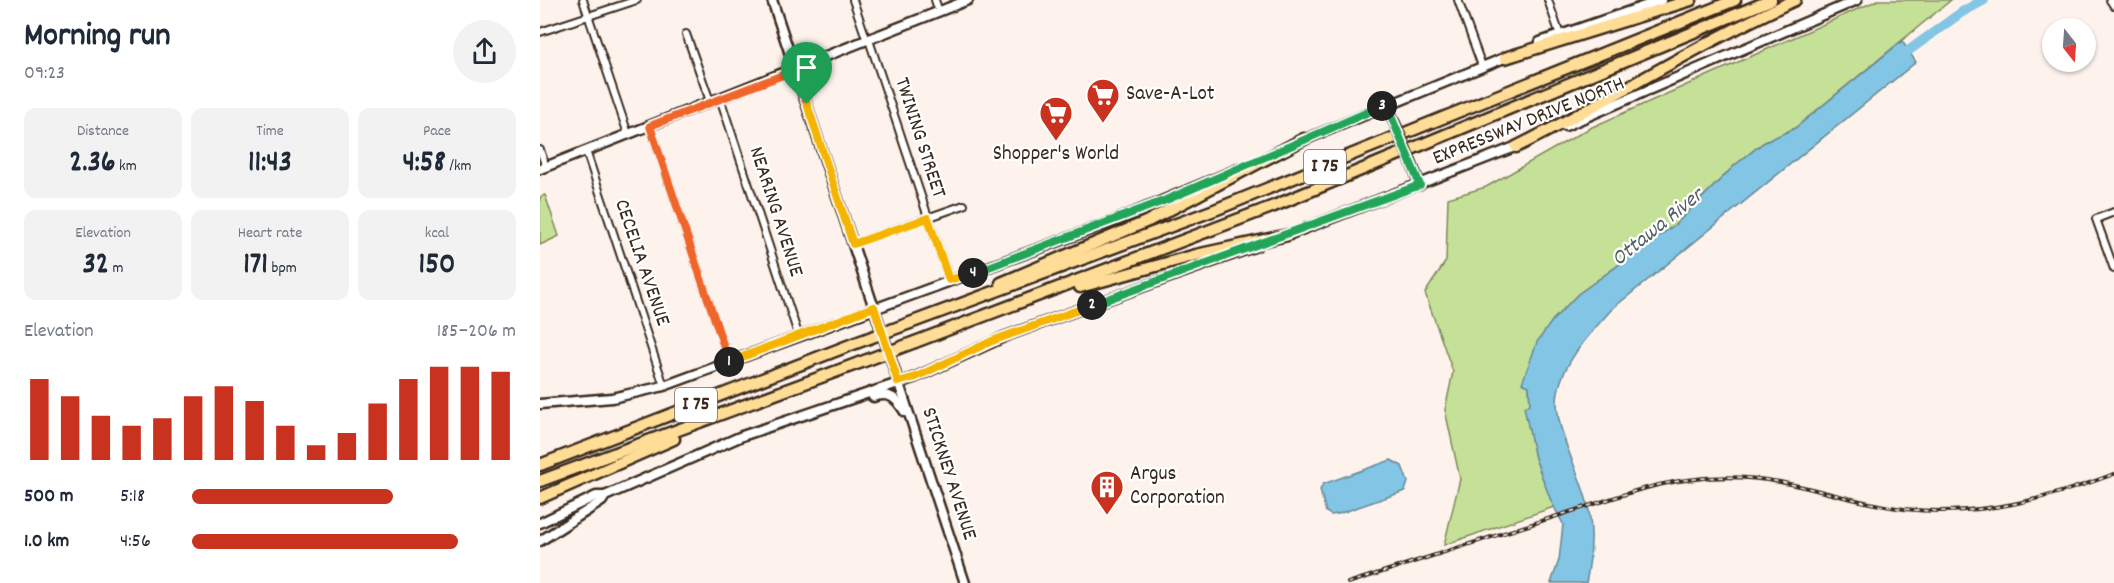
<!DOCTYPE html>
<meta charset="utf-8">
<style>
body{margin:0;font-family:Dekko,sans-serif;background:#f2f2f3;color:#1f2937;height:100vh;display:flex;flex-direction:column;font-size:22px;white-space:nowrap}
*{box-sizing:border-box;margin:0}
p{font-size:20px;color:#747a83}
.icon{flex:none;width:33px;height:33px;fill:none;stroke:currentColor;stroke-width:2;stroke-linecap:round;stroke-linejoin:round}
.map{position:relative;flex:1;overflow:hidden}
.side{display:flex;flex-direction:column;background:#fff;width:540px}
.side>*{flex:none}
.needle{width:39px;rotate:163deg}
.controls{position:absolute;left:1502px;top:18px;display:grid;gap:12px}
.controls a{display:grid;place-items:center;width:54px;height:54px;border-radius:50%;background:#fff;box-shadow:0 2px 4px #0004;font-size:30px}
.pin{position:absolute;display:grid;place-items:center;width:51px;height:51px;color:#fff;margin:-62px -26px;border-radius:50% 50% 50% 0;rotate:-45deg;box-shadow:0 0 6px #0007}
.pin .icon{rotate:45deg}
.km{position:absolute;width:30px;height:30px;margin:-15px;border-radius:50%;background:#222;color:#fff;font-size:16px;line-height:30px;text-align:center}
.round{display:grid;place-items:center;flex:none;width:63px;height:63px;border-radius:32px;background:#f2f2f3}
.overview{display:flex;align-items:center;justify-content:space-between;height:102px;padding:0 24px}
h1{font-size:33px;font-weight:700;line-height:45px}
.figures{display:grid;grid-template-columns:repeat(3,1fr);gap:9px;height:102px;padding:6px 24px}
.figures div{display:grid;align-content:center;border-radius:12px;background:#f2f2f3;text-align:center}
.figures b{font-size:30px;font-weight:700}
.figures small{font-size:16px;font-weight:400}
.figures p{font-size:16px}
.chart{height:168px;padding:12px 24px}
.chart p{display:flex;justify-content:space-between}
.chart svg{width:100%;height:108px;margin-top:6px;stroke:#c8321e;stroke-width:6}
ul{padding:0 24px;list-style:none;font-size:20px}
li{display:grid;grid-template-columns:96px 72px 1fr;align-items:center;height:45px}
li i{height:15px;border-radius:8px;background:#c8321e}
main{display:flex;flex:1;min-height:0}
.map>svg:first-child{display:block}
.green{fill:#c5e198;stroke:#80865b;stroke-width:1.5}
.water{fill:#83c5e4;stroke:#668795;stroke-width:1.5}
.lines{fill:none;stroke-linecap:round;stroke-linejoin:round}
.river{stroke:#83c5e4;stroke-width:10}
.street-casing{stroke:#3b2a1e;stroke-width:10}
.secondary-casing{stroke:#3b2a1e;stroke-width:13}
.highway-casing{stroke:#3b2a1e;stroke-width:15}
.street{stroke:#fff;stroke-width:6}
.secondary{stroke:#fff;stroke-width:8}
.highway{stroke:#ffdd96;stroke-width:10}
.rail-casing{stroke:#3b2a1e;stroke-width:4}
.rail{stroke:#fff;stroke-width:1.5;stroke-dasharray:4.5;stroke-linecap:butt}
.secondary-bridge-casing{stroke:#3b2a1e;stroke-width:13;stroke-linecap:butt}
.highway-bridge-casing{stroke:#3b2a1e;stroke-width:15;stroke-linecap:butt}
.secondary-bridge{stroke:#fff;stroke-width:8}
.highway-bridge{stroke:#ffdd96;stroke-width:10}
.split-1-casing{stroke:#fff;stroke-width:12}
.split-2-casing{stroke:#fff;stroke-width:12}
.split-3-casing{stroke:#fff;stroke-width:12}
.split-4-casing{stroke:#fff;stroke-width:12}
.split-5-casing{stroke:#fff;stroke-width:12}
.split-1{stroke:#f0652b;stroke-width:8}
.split-2{stroke:#f5b400;stroke-width:8}
.split-3{stroke:#22a559;stroke-width:8}
.split-4{stroke:#22a559;stroke-width:8}
.split-5{stroke:#f5b400;stroke-width:8}
.labels{text-anchor:middle;dominant-baseline:central;stroke-width:4.5;stroke-linejoin:round;paint-order:stroke}
.shield{fill:#fff;stroke:#766a62;stroke-width:1.5}
.shield-label{font-size:20px;font-weight:bold;fill:#3b2a1e}
.poi-label{font-size:21px;fill:#3b2a1e;stroke:#fff;text-anchor:start}
.street-label{font-size:21px;fill:#3b2a1e;stroke:#fff}
.water-label{font-size:22px;font-style:italic;fill:#546063;stroke:#fff}
</style>
<main>
<section class="side">
<div class="overview"><div><h1>Morning run</h1><p>09:23</p></div><a class="round"><svg class="icon" aria-label="share" viewBox="0 0 24 24"><path d="M12 15V3M7 8l5-5 5 5M5 13v7h14v-7"/></svg></a></div>
<div class="figures">
<div><p>Distance</p><b>2.36<small> km</small></b></div>
<div><p>Time</p><b>11:43</b></div>
<div><p>Pace</p><b>4:58<small> /km</small></b></div>
</div>
<div class="figures">
<div><p>Elevation</p><b>32<small> m</small></b></div>
<div><p>Heart rate</p><b>171<small> bpm</small></b></div>
<div><p>kcal</p><b>150</b></div>
</div>
<div class="chart"><p><span>Elevation</span>185–206 m</p>
<svg viewBox="0 0 160 44" preserveAspectRatio="none"><path d="M5 44V11M15 44V18M25 44V26M35 44V30M45 44V27M55 44V18M65 44V14M75 44V20M85 44V30M95 44V38M105 44V33M115 44V21M125 44V11M135 44V6M145 44V6M155 44V8"/></svg>
</div>
<ul>
<li><b>500 m</b>5:18<i style="width:62%"></i></li>
<li><b>1.0 km</b>4:56<i style="width:82%"></i></li>
</ul>
</section>
<div class="map">
<svg width="1574" height="583" viewBox="0 0 1574 583">
<rect width="100%" height="100%" fill="#fdf3ec"/>
<filter id="ink" filterUnits="userSpaceOnUse"><feTurbulence type="fractalNoise" baseFrequency=".0167" numOctaves="2"/><feDisplacementMap in="SourceGraphic" scale="12" xChannelSelector="R" yChannelSelector="G"/><feConvolveMatrix kernelMatrix="1 2 1 2 8 2 1 2 1" color-interpolation-filters="sRGB"/></filter>
<g filter="url(#ink)">
<g class="green">
<polygon points="1338,0 1411,0 1255,128 1223,143 1195,165 1136,224 1038,294 1012,321 989,386 990,405 985,407 995,458 1014,507 904,545 920,479 905,410 913,372 885,293 906,261 908,198 946,187 1050,128"/>
<polygon points="5,195 19,236 0,245 0,197"/>
</g>
<g class="water">
<path d="M1362,41L1376,62L1072,309C1050,334 1017,367 1017,403C1018,433 1035,464 1044,492C1054,520 1052,554 1046,583H1011L1019,560L1023,524L1011,501L995,458L984,407L990,405L989,386L982,383L997,342L1012,321L1038,294L1136,224L1195,165L1223,143L1255,128Z"/>
<polygon points="851,460 862,466 868,482 865,491 798,514 791,515 786,512 780,490 783,484"/>
</g>
<g class="lines">
<polyline class="river" points="1357,59 1422,12 1444,0"/>
<g class="street-casing">
<g id="street">
<polyline points="43,0 88,134"/>
<polyline points="313,0 327,41"/>
<polyline points="395,0 399,12"/>
<polyline points="918,0 942,66"/>
<polyline points="1008,0 1020,35"/>
<polyline points="1570,0 1574,6"/>
<polyline points="0,32 97,0"/>
<polyline points="146,34 170,101"/>
<polyline points="329,40 409,280"/>
<polyline points="180,98 259,337"/>
<polyline points="110,126 189,362"/>
<polyline points="0,150 6,167"/>
<polyline points="46,151 124,386"/>
<polyline points="1574,212 1556,219 1574,269"/>
<polyline points="313,244 424,205"/>
</g>
</g>
<g class="secondary-casing">
<g id="secondary">
<polyline points="232,0 425,583"/>
<polyline points="1000,42 1122,0"/>
<polyline points="846,104 856,126"/>
<polyline points="1025,126 1317,0"/>
<polyline points="759,142 969,56"/>
<polyline points="871,162 880,185"/>
<polyline points="0,169 428,0"/>
<polyline points="743,237 980,145"/>
<path d="M333,397C350,391 357,399 365,412"/>
<polyline points="0,404 72,398 124,386 574,221 698,169"/>
<polyline points="0,523 56,496 65,496"/>
<polyline points="0,541 62,501 65,496 202,436 376,377 466,336 717,246"/>
</g>
</g>
<g class="highway-casing">
<g id="highway">
<polyline points="965,58 1151,0"/>
<path d="M976,147C1071,100 1159,43 1255,0"/>
<polyline points="461,283 608,221 764,139"/>
<polyline points="540,287 656,255 748,235"/>
<polyline points="370,323 677,209 1195,0"/>
<polyline points="375,342 734,206 1231,0"/>
<polyline points="0,465 313,344"/>
<polyline points="0,481 319,363"/>
<polyline points="0,498 134,439"/>
</g>
</g>
<use href="#street" class="street"/>
<use href="#secondary" class="secondary"/>
<use href="#highway" class="highway"/>
<g class="rail-casing">
<path id="rail" d="M808,583L1095,491C1142,477 1191,473 1240,482C1282,490 1322,504 1364,509C1441,517 1504,500 1574,474"/>
</g>
<use href="#rail" class="rail"/>
<g class="secondary-bridge-casing">
<polyline id="secondary-bridge" points="856,126 871,162"/>
</g>
<g class="highway-bridge-casing">
<g id="highway-bridge">
<polyline points="313,344 370,323"/>
<polyline points="319,363 375,342"/>
</g>
</g>
<use href="#secondary-bridge" class="secondary-bridge"/>
<use href="#highway-bridge" class="highway-bridge"/>
</g>
</g>
<g class="lines" filter="url(#ink)">
<g class="split-1-casing">
<polyline id="split-1" points="189,362 110,126 256,70 267,104"/>
</g>
<g class="split-2-casing">
<polyline id="split-2" points="189,362 334,307 358,382 376,377 452,341 552,305"/>
</g>
<g class="split-3-casing">
<polyline id="split-3" points="552,305 880,185 846,104 842,106"/>
</g>
<g class="split-4-casing">
<polyline id="split-4" points="433,273 626,200 842,106"/>
</g>
<g class="split-5-casing">
<polyline id="split-5" points="267,104 313,244 388,218 409,280 433,273"/>
</g>
<use href="#split-1" class="split-1"/>
<use href="#split-2" class="split-2"/>
<use href="#split-3" class="split-3"/>
<use href="#split-4" class="split-4"/>
<use href="#split-5" class="split-5"/>
</g>
<defs>
<g id="supermarket-pin" transform="scale(1.725)"><path d="M0 17L-7.5 6A9.5 9.5 0 1 1 7.5 6Z" fill="#c8321e" stroke="#fff"/><path d="M-6-5.5h2.5l.6 2H6L4.5 2H-2.5L-4.4-4H-6ZM-1.5 3.2a1.3 1.3 0 1 0 .1 0ZM3 3.2a1.3 1.3 0 1 0 .1 0Z" fill="#fff"/></g>
<g id="building-pin" transform="scale(1.725)"><path d="M0 17L-7.5 6A9.5 9.5 0 1 1 7.5 6Z" fill="#c8321e" stroke="#fff"/><path d="M-4-6H4V6H1V3H-1V6H-4ZM-2.5-4.3h1.7v1.8h-1.7ZM.8-4.3h1.7v1.8H.8ZM-2.5-1h1.7V.8h-1.7ZM.8-1h1.7V.8H.8Z" fill="#fff"/></g>
</defs>
<g fill-rule="evenodd">
<use href="#supermarket-pin" x="563" y="95"/>
<use href="#supermarket-pin" x="516" y="113"/>
<use href="#building-pin" x="567" y="487"/>
</g>
<g class="labels">
<g class="shield">
<rect x="764" y="150" width="42" height="34" rx="4.5"/>
<rect x="135" y="388" width="42" height="34" rx="4.5"/>
</g>
<g class="shield-label">
<text x="785" y="167">I 75</text>
<text x="156" y="405">I 75</text>
</g>
<g class="poi-label">
<text x="586" y="95">Save-A-Lot</text>
<text x="516" y="155" text-anchor="middle">Shopper's World</text>
<text x="590" y="475">Argus<tspan x="590" dy="24">Corporation</tspan></text>
</g>
<g class="street-label">
<text transform="translate(989 122) rotate(-22)">EXPRESSWAY DRIVE NORTH</text>
<text transform="translate(379 138) rotate(72)">TWINING STREET</text>
<text transform="translate(235 212) rotate(72)">NEARING AVENUE</text>
<text transform="translate(101 263) rotate(71)">CECELIA AVENUE</text>
<text transform="translate(408 474) rotate(72)">STICKNEY AVENUE</text>
</g>
<g class="water-label">
<text transform="translate(1118 228) rotate(-39)">Ottawa River</text>
</g>
</g>
</svg>
<div class="controls">
<a><svg class="needle" viewBox="-14 -14 28 28"><path d="M0-13l5 13h-10z" fill="#e53935"/><path d="M0 13l5-13h-10z" fill="#747a83"/></svg></a>
</div>
<div class="pin" style="left:267px;top:104px;background:#1e9e55"><svg class="icon" aria-label="arrive" viewBox="0 0 24 24"><path d="M6 21V4h12l-3 4 3 4H6"/></svg></div>
<b class="km" style="left:189px;top:362px">1</b>
<b class="km" style="left:552px;top:305px">2</b>
<b class="km" style="left:842px;top:106px">3</b>
<b class="km" style="left:433px;top:273px">4</b>
</div>
</main>
